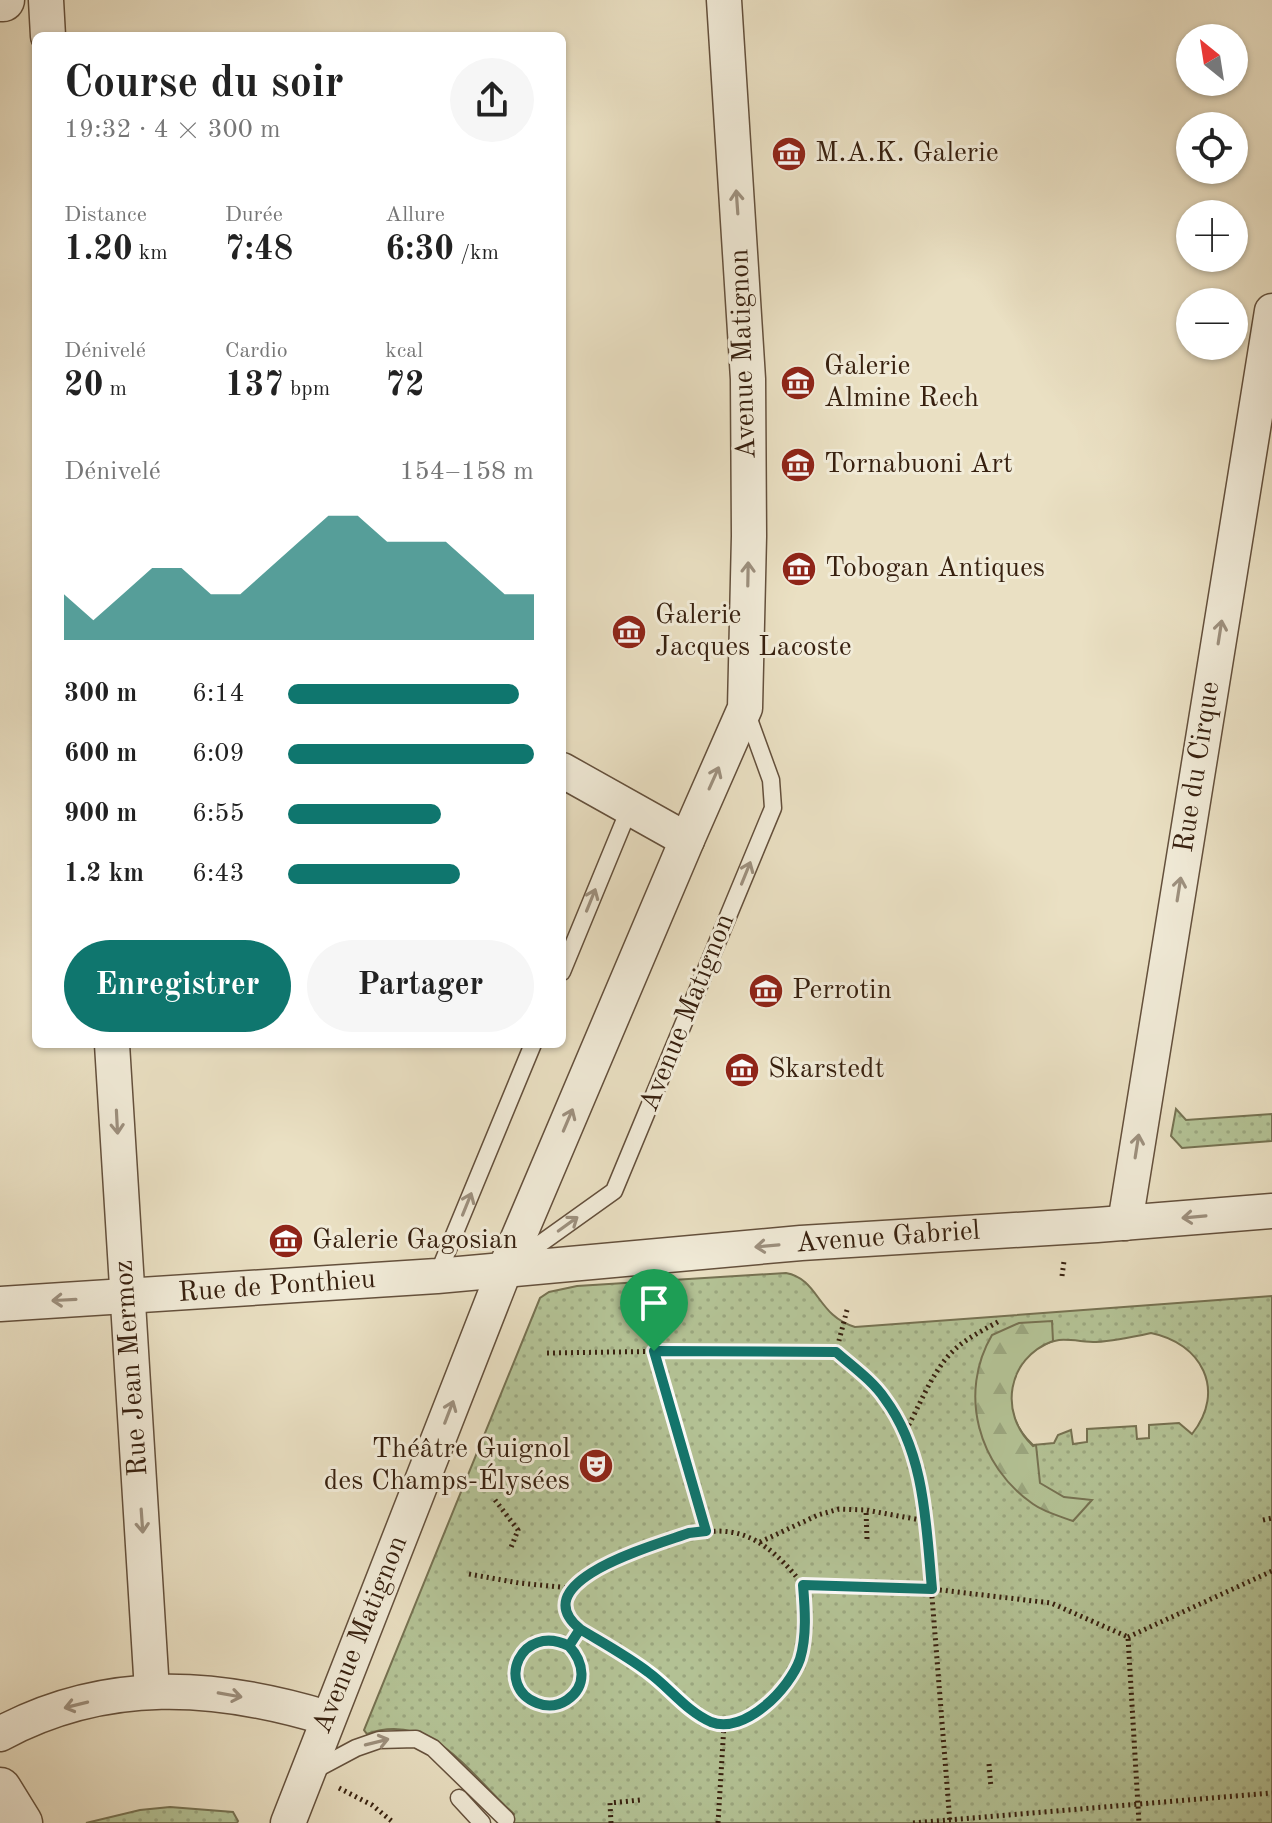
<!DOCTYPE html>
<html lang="fr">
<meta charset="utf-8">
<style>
body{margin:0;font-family:"Old Standard TT",serif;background:#f6f6f6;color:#222;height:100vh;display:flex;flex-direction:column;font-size:30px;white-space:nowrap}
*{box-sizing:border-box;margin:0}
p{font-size:26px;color:#767676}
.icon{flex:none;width:44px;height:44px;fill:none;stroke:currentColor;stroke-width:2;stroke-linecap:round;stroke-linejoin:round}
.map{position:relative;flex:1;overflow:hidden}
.side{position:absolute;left:32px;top:32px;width:534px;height:1016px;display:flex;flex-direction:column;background:#fff;border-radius:12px;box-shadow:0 2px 6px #0004}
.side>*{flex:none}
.needle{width:52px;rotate:330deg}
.controls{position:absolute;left:1176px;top:24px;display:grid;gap:16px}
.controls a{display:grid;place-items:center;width:72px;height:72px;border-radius:50%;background:#fff;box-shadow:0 2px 6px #0004;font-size:40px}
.pin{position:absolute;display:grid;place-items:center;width:68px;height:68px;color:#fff;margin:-82px -34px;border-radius:50% 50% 50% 0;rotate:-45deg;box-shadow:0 0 8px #0007}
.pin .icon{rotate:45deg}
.round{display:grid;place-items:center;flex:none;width:84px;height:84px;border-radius:42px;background:#f6f6f6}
.summary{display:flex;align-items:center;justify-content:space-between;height:136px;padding:0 32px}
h1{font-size:44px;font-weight:700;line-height:60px}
.metrics{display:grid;grid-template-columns:repeat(3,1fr);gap:12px;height:136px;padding:8px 32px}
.metrics div{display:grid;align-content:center}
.metrics b{font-size:34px;font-weight:700}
.metrics small{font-size:22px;font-weight:400}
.metrics p{font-size:22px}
.chart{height:224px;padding:16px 32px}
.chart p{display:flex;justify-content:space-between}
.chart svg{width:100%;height:144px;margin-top:8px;fill:#0f766e;opacity:.7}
.button{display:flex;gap:16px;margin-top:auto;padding:16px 32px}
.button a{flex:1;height:92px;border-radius:48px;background:#0f766e;color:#fff;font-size:32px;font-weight:700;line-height:92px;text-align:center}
.button a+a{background:#f6f6f6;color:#222}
ul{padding:0 32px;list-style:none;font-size:26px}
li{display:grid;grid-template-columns:128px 96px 1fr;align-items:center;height:60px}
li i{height:20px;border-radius:10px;background:#0f766e}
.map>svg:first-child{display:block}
.grass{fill:url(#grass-dots);stroke:#767252;stroke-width:2;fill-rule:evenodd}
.forest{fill:url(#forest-firs);stroke:#767252;stroke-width:2}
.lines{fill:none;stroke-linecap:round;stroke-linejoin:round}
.service-casing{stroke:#64503c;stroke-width:19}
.minor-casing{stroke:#64503c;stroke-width:37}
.tertiary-casing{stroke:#64503c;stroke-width:45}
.path{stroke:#37200f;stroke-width:5;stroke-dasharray:2 4;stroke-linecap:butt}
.service{stroke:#f1ebd8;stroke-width:16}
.minor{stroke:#f1ebd8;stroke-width:34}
.tertiary{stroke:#f1ebd8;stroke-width:42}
.oneway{stroke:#9d907e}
.route-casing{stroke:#fff;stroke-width:16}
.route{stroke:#0f766e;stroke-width:10}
.labels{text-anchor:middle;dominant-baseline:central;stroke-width:6;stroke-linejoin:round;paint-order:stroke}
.poi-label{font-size:28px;fill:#37200f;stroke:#f1ebd8;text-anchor:start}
.street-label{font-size:28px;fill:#37200f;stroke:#f1ebd8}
</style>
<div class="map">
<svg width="1272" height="1823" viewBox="0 0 1272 1823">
<defs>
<pattern id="grass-dots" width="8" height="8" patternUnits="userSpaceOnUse" patternTransform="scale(2)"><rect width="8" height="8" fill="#b4c396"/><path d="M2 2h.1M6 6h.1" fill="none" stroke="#9ba780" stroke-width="1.8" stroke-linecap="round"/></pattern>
<pattern id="forest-firs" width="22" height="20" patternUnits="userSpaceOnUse" patternTransform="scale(2)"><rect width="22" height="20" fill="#b4c396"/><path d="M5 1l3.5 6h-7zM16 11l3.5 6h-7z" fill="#9ba780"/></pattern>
</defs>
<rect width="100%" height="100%" fill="#eae0c3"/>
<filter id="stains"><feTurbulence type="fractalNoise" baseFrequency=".0025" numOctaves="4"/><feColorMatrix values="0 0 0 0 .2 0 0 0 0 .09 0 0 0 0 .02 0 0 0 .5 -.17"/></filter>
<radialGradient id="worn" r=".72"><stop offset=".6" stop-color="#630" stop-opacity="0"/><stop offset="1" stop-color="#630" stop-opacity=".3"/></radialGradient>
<g class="grass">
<polygon points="1176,1109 1186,1120 1272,1114 1272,1141 1182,1148 1171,1136"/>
<path d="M786,1273C819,1279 817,1316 855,1327L1272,1296V1823H503L514,1814C472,1777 432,1710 367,1734L364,1730L540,1298L549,1292L577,1286ZM1151,1333C1201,1343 1227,1390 1192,1434L1179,1423L1149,1425V1438L1137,1439L1136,1426L1087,1429V1442L1073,1444L1071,1430L1058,1435L1054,1443L1033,1445C1017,1430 1009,1413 1011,1390C1014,1367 1034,1343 1059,1340C1071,1339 1084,1342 1096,1342C1115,1341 1133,1337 1151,1333Z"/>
<polygon points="170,1807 233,1812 238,1821 237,1823 86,1823 140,1810"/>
</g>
<path class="forest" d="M1052,1321L1053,1341C1007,1358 998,1413 1033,1446L1036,1445L1040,1483L1064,1497L1092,1500L1073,1521C1059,1516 1044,1512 1033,1504C978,1466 958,1393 992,1335L1019,1323Z"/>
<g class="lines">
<g class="service-casing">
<g id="service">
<polyline points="562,972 630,807"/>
<polyline points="516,1261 614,1191 773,808 771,780 746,711"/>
<polyline points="437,1276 533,1044"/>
<polyline points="311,1772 356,1748 379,1740 416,1739 433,1748 506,1819"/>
<polyline points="459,1798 482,1823"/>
</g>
</g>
<g class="minor-casing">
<g id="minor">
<polyline points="46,0 48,36"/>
<polyline points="562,770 687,840"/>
<polyline points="112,1044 152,1691"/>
<polyline points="1125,1223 1272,311"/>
<polyline points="0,1304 437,1276 801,1243 1097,1225 1272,1211"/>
<path d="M0,1734C106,1677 215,1684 327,1718"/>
<polyline points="288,1823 505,1269 687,840 745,708 749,536 748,379 724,0"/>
</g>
</g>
<g class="tertiary-casing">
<g id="tertiary">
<polyline points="0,0 3,0"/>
<polyline points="0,1789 21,1823"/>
</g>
</g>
<g class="path">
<polyline points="1062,1276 1064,1261"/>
<polyline points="631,1298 631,1318"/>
<polyline points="847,1310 836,1352 884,1396 906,1431 912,1446 926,1521 950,1823"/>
<polyline points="654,1351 706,1531"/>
<polyline points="547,1353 750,1350 836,1352"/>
<path d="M906,1430C920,1405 932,1372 952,1352C966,1338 984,1330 1001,1320"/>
<polyline points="495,1500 518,1530 510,1550"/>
<polyline points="1263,1520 1272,1518"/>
<polyline points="867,1539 866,1510 926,1521"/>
<polyline points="760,1542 818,1515 839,1509 866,1510"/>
<path d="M469,1574L519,1583L570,1588C591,1569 615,1562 641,1551C715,1522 751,1518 803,1585L932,1589L1051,1603L1128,1637L1139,1823"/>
<path d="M570,1588C566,1602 566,1611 574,1624C597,1643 627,1655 651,1674C671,1690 688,1713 713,1722C746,1734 790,1687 800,1658C807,1635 805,1609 803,1585"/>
<polyline points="1128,1637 1272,1571"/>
<circle cx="549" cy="1673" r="33"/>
<polyline points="569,1646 580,1629"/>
<polyline points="989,1764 991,1788"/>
<polyline points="339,1788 372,1805 394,1823"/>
<polyline points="611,1823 610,1803 640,1800"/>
<polyline points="718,1823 724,1725"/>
<polyline points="913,1823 1272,1793"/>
</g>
<use href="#service" class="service"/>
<use href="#minor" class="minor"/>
<use href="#tertiary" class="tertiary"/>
</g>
<defs><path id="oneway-shaft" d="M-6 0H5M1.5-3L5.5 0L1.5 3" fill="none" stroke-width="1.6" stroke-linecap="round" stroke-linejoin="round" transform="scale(2)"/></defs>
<g class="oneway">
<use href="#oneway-shaft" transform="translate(737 202) rotate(-94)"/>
<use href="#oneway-shaft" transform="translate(748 574) rotate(-89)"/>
<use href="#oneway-shaft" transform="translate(1220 632) rotate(-81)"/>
<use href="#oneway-shaft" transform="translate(714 778) rotate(-66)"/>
<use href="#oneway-shaft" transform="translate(746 873) rotate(-68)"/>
<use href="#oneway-shaft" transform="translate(1179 889) rotate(-81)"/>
<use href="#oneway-shaft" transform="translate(591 900) rotate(-68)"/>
<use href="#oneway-shaft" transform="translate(568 1120) rotate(-67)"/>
<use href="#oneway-shaft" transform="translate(117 1122) rotate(87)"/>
<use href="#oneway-shaft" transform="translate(1137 1146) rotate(-81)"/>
<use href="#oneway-shaft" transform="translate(467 1204) rotate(-68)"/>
<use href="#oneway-shaft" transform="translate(1194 1217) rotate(175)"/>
<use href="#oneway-shaft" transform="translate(568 1224) rotate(-36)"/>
<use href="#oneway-shaft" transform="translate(767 1246) rotate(175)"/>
<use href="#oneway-shaft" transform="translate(64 1300) rotate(177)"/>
<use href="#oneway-shaft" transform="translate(449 1412) rotate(-69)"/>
<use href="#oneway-shaft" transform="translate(142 1521) rotate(86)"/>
<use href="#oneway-shaft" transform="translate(230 1695) rotate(10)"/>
<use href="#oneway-shaft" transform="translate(76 1705) rotate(166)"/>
<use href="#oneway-shaft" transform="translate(377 1742) rotate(-14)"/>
</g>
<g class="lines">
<g class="route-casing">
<path id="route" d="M654,1351L706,1531L689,1533C659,1544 521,1581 580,1629L569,1646C521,1622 494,1686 537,1703C547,1707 558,1706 567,1700C588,1686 584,1662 569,1646L580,1629C603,1643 627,1656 648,1672C670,1688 686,1711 711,1722C745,1735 790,1688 800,1659C807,1636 805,1609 803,1585L932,1589C926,1524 925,1453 885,1399C873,1381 852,1366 836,1352L654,1351"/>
</g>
<use href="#route" class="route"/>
</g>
<defs>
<g id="museum-disc" transform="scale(1.8)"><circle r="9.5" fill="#8f2418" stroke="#f1ebd8"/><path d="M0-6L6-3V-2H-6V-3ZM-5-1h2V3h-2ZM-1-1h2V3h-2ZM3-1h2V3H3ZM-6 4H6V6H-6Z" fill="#fff"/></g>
<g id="theatre-disc" transform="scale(1.8)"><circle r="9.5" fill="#8f2418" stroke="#f1ebd8"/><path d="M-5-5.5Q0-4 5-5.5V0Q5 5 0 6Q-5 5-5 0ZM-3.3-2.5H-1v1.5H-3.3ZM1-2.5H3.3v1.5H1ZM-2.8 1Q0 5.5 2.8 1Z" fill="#fff"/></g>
</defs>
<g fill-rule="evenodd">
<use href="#museum-disc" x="789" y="154"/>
<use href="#museum-disc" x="798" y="383"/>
<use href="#museum-disc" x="798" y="465"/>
<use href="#museum-disc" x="799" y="569"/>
<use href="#museum-disc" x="629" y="632"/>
<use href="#museum-disc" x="766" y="991"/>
<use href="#museum-disc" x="742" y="1070"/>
<use href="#museum-disc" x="286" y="1241"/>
<use href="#theatre-disc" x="596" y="1466"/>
</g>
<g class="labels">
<g class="poi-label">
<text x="815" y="154">M.A.K. Galerie</text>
<text x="824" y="367">Galerie<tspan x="824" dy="32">Almine Rech</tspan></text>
<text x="824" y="465">Tornabuoni Art</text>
<text x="825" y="569">Tobogan Antiques</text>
<text x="655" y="616">Galerie<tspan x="655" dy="32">Jacques Lacoste</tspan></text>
<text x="792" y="991">Perrotin</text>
<text x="768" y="1070">Skarstedt</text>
<text x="312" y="1241">Galerie Gagosian</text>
<text x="570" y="1450" text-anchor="end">Théâtre Guignol<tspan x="570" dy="32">des Champs-Élysées</tspan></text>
</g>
<g class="street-label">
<text transform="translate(744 354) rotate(-92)">Avenue Matignon</text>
<text transform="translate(1198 767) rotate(-81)">Rue du Cirque</text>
<text transform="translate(688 1013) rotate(-68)">Avenue Matignon</text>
<text transform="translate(888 1238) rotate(-4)">Avenue Gabriel</text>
<text transform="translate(277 1287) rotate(-4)">Rue de Ponthieu</text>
<text transform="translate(132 1368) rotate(-94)">Rue Jean Mermoz</text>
<text transform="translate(361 1635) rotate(-68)">Avenue Matignon</text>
</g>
</g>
<rect width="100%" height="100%" filter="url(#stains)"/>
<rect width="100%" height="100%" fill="url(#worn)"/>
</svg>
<div class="controls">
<a><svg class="needle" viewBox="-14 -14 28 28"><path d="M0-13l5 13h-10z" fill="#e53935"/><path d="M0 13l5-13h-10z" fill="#767676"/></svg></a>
<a><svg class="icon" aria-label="locate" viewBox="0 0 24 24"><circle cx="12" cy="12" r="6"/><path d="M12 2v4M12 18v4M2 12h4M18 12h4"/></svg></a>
<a>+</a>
<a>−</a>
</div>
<div class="pin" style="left:654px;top:1351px;background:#1e9e55"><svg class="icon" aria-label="arrive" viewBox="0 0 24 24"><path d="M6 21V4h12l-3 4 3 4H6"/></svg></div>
<section class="side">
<div class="summary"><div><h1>Course du soir</h1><p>19:32 · 4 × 300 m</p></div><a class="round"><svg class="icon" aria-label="share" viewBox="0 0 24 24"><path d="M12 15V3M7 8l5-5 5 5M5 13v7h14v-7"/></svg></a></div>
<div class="metrics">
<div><p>Distance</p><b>1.20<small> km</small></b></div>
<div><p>Durée</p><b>7:48</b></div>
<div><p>Allure</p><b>6:30<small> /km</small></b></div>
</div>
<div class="metrics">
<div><p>Dénivelé</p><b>20<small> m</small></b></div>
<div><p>Cardio</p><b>137<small> bpm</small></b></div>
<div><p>kcal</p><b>72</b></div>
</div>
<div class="chart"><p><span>Dénivelé</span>154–158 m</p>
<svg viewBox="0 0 160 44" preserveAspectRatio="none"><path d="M0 44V30L10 38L20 30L30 22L40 22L50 30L60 30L70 22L80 14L90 6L100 6L110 14L120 14L130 14L140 22L150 30L160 30V44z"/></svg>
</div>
<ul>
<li><b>300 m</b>6:14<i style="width:94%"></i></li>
<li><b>600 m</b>6:09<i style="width:100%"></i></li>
<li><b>900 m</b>6:55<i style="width:62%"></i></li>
<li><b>1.2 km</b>6:43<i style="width:70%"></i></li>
</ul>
<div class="button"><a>Enregistrer</a><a>Partager</a></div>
</section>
</div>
